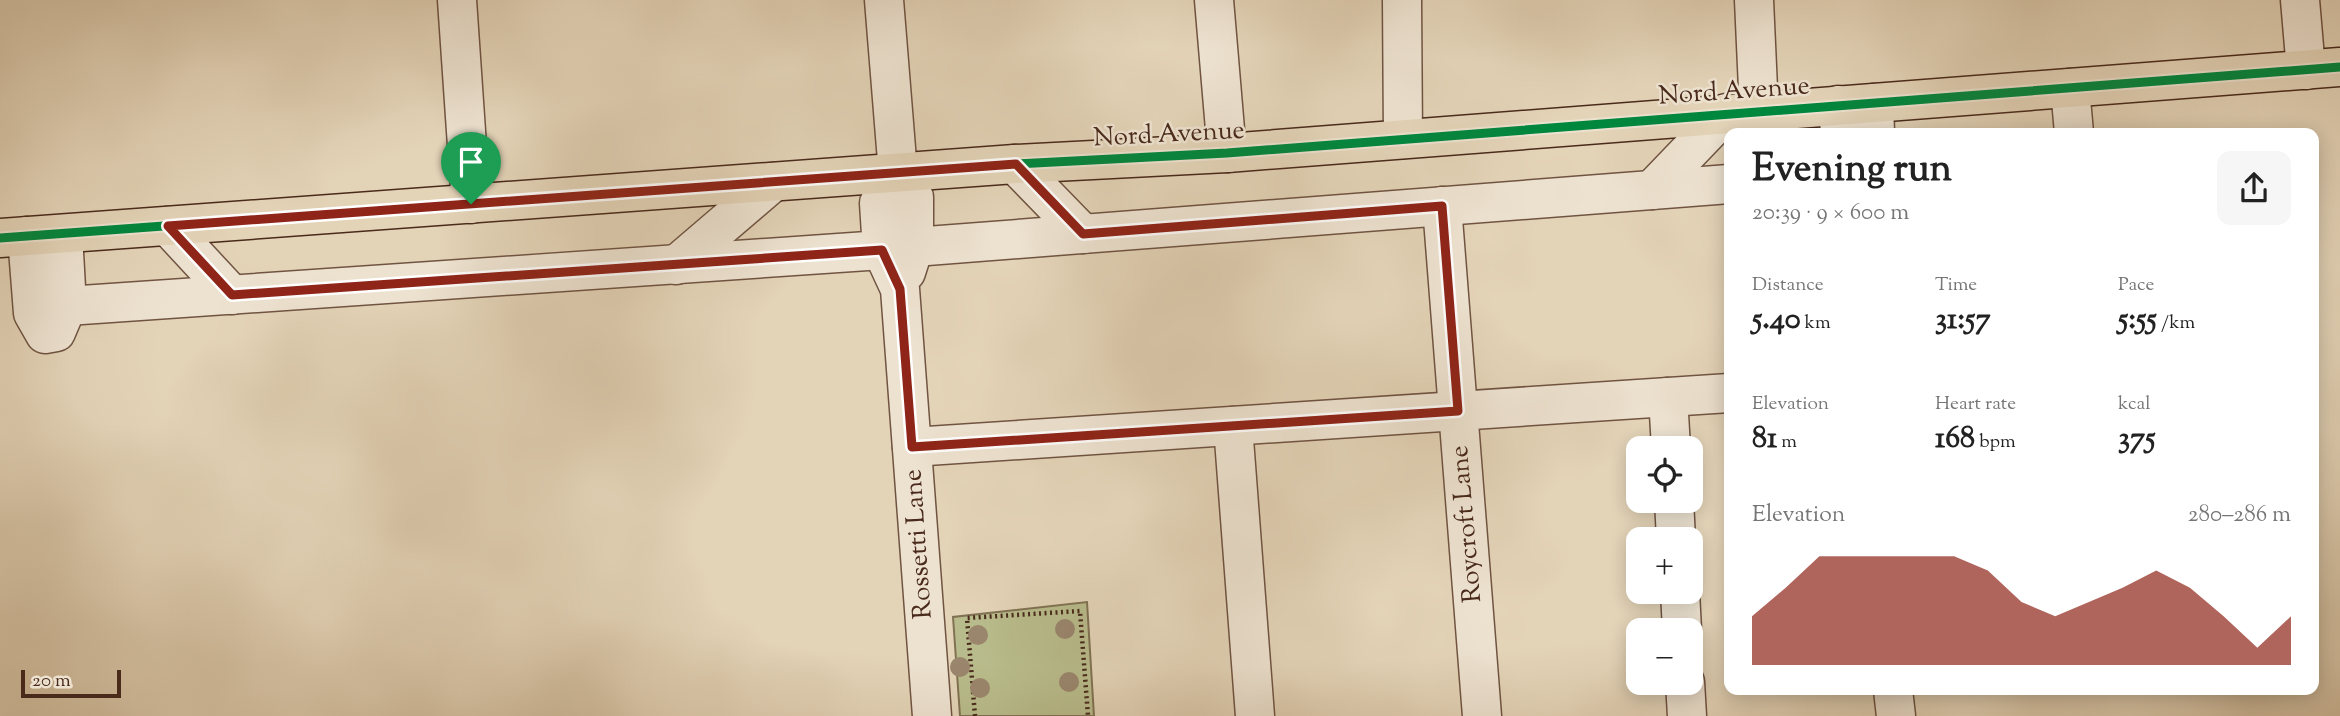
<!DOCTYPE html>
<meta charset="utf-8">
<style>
body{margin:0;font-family:"Sorts Mill Goudy",serif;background:#f6f6f6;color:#222;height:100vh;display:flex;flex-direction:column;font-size:26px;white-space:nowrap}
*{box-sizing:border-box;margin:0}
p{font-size:23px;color:#767676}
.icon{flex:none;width:38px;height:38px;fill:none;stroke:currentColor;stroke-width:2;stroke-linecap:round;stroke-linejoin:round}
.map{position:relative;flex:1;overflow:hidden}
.side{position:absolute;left:1724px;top:128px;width:595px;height:567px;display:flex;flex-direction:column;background:#fff;border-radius:14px;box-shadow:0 4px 18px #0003}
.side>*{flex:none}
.buttons{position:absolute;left:1626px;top:436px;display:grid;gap:14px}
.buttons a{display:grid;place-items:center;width:77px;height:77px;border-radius:14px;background:#fff;box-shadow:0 4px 18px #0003;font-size:35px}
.scale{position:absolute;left:21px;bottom:18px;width:100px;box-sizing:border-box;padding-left:7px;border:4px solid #492a1b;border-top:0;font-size:19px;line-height:24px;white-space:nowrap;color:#492a1b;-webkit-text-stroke:5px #ede2d0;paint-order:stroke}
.pin{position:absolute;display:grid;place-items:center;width:60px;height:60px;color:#fff;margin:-72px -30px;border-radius:50% 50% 50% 0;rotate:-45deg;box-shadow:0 0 7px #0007}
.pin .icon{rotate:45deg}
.round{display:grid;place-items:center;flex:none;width:74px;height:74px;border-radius:14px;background:#f6f6f6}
.overview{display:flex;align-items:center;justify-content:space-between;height:119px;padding:0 28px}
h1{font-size:38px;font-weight:800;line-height:52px}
.stats{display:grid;grid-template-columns:repeat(3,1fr);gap:10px;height:119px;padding:7px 28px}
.stats div{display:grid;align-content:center}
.stats b{font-size:30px;font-weight:800}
.stats small{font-size:19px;font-weight:400}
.stats p{font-size:19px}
.chart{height:196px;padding:14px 28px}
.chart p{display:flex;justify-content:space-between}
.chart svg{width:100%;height:126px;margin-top:7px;fill:#8f2418;opacity:.7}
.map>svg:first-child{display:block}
.green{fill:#b8bb8b;stroke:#807253;stroke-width:2}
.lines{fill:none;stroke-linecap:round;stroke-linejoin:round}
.minor-casing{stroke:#705442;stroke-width:41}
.major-casing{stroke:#492a1b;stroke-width:41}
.path{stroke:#492a1b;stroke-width:4.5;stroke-dasharray:2 3.5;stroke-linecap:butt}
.minor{stroke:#ede2d0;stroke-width:38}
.major{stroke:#e3d3b7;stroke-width:38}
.cycleway-casing{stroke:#ede2d0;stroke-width:13}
.cycleway{stroke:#00873e;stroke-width:9}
.tree{fill:#9a866d}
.route-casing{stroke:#fff;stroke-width:14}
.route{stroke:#8f2418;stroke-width:9}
.labels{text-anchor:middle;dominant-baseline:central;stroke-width:5;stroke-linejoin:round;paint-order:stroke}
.street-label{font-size:26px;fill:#492a1b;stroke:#ede2d0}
</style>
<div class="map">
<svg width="2340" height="716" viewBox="0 0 2340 716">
<rect width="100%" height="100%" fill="#e3d3b7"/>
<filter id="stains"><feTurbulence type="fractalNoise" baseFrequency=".00286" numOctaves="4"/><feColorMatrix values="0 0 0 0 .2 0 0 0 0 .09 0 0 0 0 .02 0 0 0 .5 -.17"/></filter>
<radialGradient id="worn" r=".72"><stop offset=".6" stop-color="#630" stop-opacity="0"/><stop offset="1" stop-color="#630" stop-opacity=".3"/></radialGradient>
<polygon class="green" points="1087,602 1094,716 960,716 953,617"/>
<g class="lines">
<g class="minor-casing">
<g id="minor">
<polyline points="457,0 471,204"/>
<polyline points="884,0 898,173 914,197 914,247 906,272"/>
<polyline points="1214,0 1227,153"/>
<polyline points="1402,0 1403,139"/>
<polyline points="1754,0 1759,111"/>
<polyline points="2300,0 2306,70"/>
<polyline points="2070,88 2074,133"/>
<polyline points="1874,103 1875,133"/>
<polyline points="1838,105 1840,133"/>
<polyline points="1015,164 1083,234"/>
<polyline points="898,173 879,203 882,250 900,289 932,716"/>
<polyline points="1652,190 1726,113"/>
<polyline points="1442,206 1482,716"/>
<polyline points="168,226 232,295"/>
<polyline points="27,236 33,313 45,334 56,332 67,306 63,234"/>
<polyline points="914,247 1729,184"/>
<polyline points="676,265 773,182"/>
<polyline points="67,306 882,250"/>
<polyline points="1668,397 1671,448"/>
<polyline points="1233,426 1255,716"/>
<polyline points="912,447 1729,393"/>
<polyline points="1674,500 1676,539"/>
<polyline points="1680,592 1682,630"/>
<polyline points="1685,682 1687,716"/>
<polyline points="1893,690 1896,716"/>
</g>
</g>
<g class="major-casing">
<polyline id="major" points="0,238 1015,164 1227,153 2340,67"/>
</g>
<polyline class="path" points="975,716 967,618 1080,611 1088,716"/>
<use href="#minor" class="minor"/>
<use href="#major" class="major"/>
<g class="cycleway-casing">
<polyline id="cycleway" points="0,238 1015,164 1227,153 2340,67"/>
</g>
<use href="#cycleway" class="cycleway"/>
</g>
<g class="tree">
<circle cx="1065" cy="629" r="10"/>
<circle cx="978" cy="635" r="10"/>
<circle cx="960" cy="667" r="10"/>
<circle cx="1069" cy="682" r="10"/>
<circle cx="980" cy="688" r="10"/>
</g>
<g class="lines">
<g class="route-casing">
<polygon id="route" points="1016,164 1083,234 1442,206 1458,411 912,447 900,289 882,250 232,295 168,226"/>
</g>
<use href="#route" class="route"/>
</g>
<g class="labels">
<g class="street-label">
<text transform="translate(1734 92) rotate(-4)">Nord Avenue</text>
<text transform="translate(1169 135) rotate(-3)">Nord Avenue</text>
<text transform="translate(1467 524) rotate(-95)">Roycroft Lane</text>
<text transform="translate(919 544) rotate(-94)">Rossetti Lane</text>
</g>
</g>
<rect width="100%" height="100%" filter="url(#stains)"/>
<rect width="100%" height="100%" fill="url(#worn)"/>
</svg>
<div class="buttons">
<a><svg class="icon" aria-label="locate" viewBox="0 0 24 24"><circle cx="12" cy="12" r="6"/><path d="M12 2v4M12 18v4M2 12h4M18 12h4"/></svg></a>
<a>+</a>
<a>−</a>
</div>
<div class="scale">20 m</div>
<div class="pin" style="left:471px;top:204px;background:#1e9e55"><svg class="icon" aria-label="arrive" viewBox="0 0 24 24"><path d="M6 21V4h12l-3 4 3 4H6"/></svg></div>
<section class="side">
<div class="overview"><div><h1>Evening run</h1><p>20:39 · 9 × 600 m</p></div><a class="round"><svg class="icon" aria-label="share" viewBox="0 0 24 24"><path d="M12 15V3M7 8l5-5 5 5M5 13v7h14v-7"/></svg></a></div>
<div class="stats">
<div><p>Distance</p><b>5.40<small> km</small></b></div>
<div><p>Time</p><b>31:57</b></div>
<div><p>Pace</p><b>5:55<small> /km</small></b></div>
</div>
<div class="stats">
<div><p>Elevation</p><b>81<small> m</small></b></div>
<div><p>Heart rate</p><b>168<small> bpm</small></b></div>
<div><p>kcal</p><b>375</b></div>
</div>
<div class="chart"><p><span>Elevation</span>280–286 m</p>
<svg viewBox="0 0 160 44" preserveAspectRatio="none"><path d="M0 44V27L10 17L20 6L30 6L40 6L50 6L60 6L70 11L80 22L90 27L100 22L110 17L120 11L130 17L140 27L150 38L160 27V44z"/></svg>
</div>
</section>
</div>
